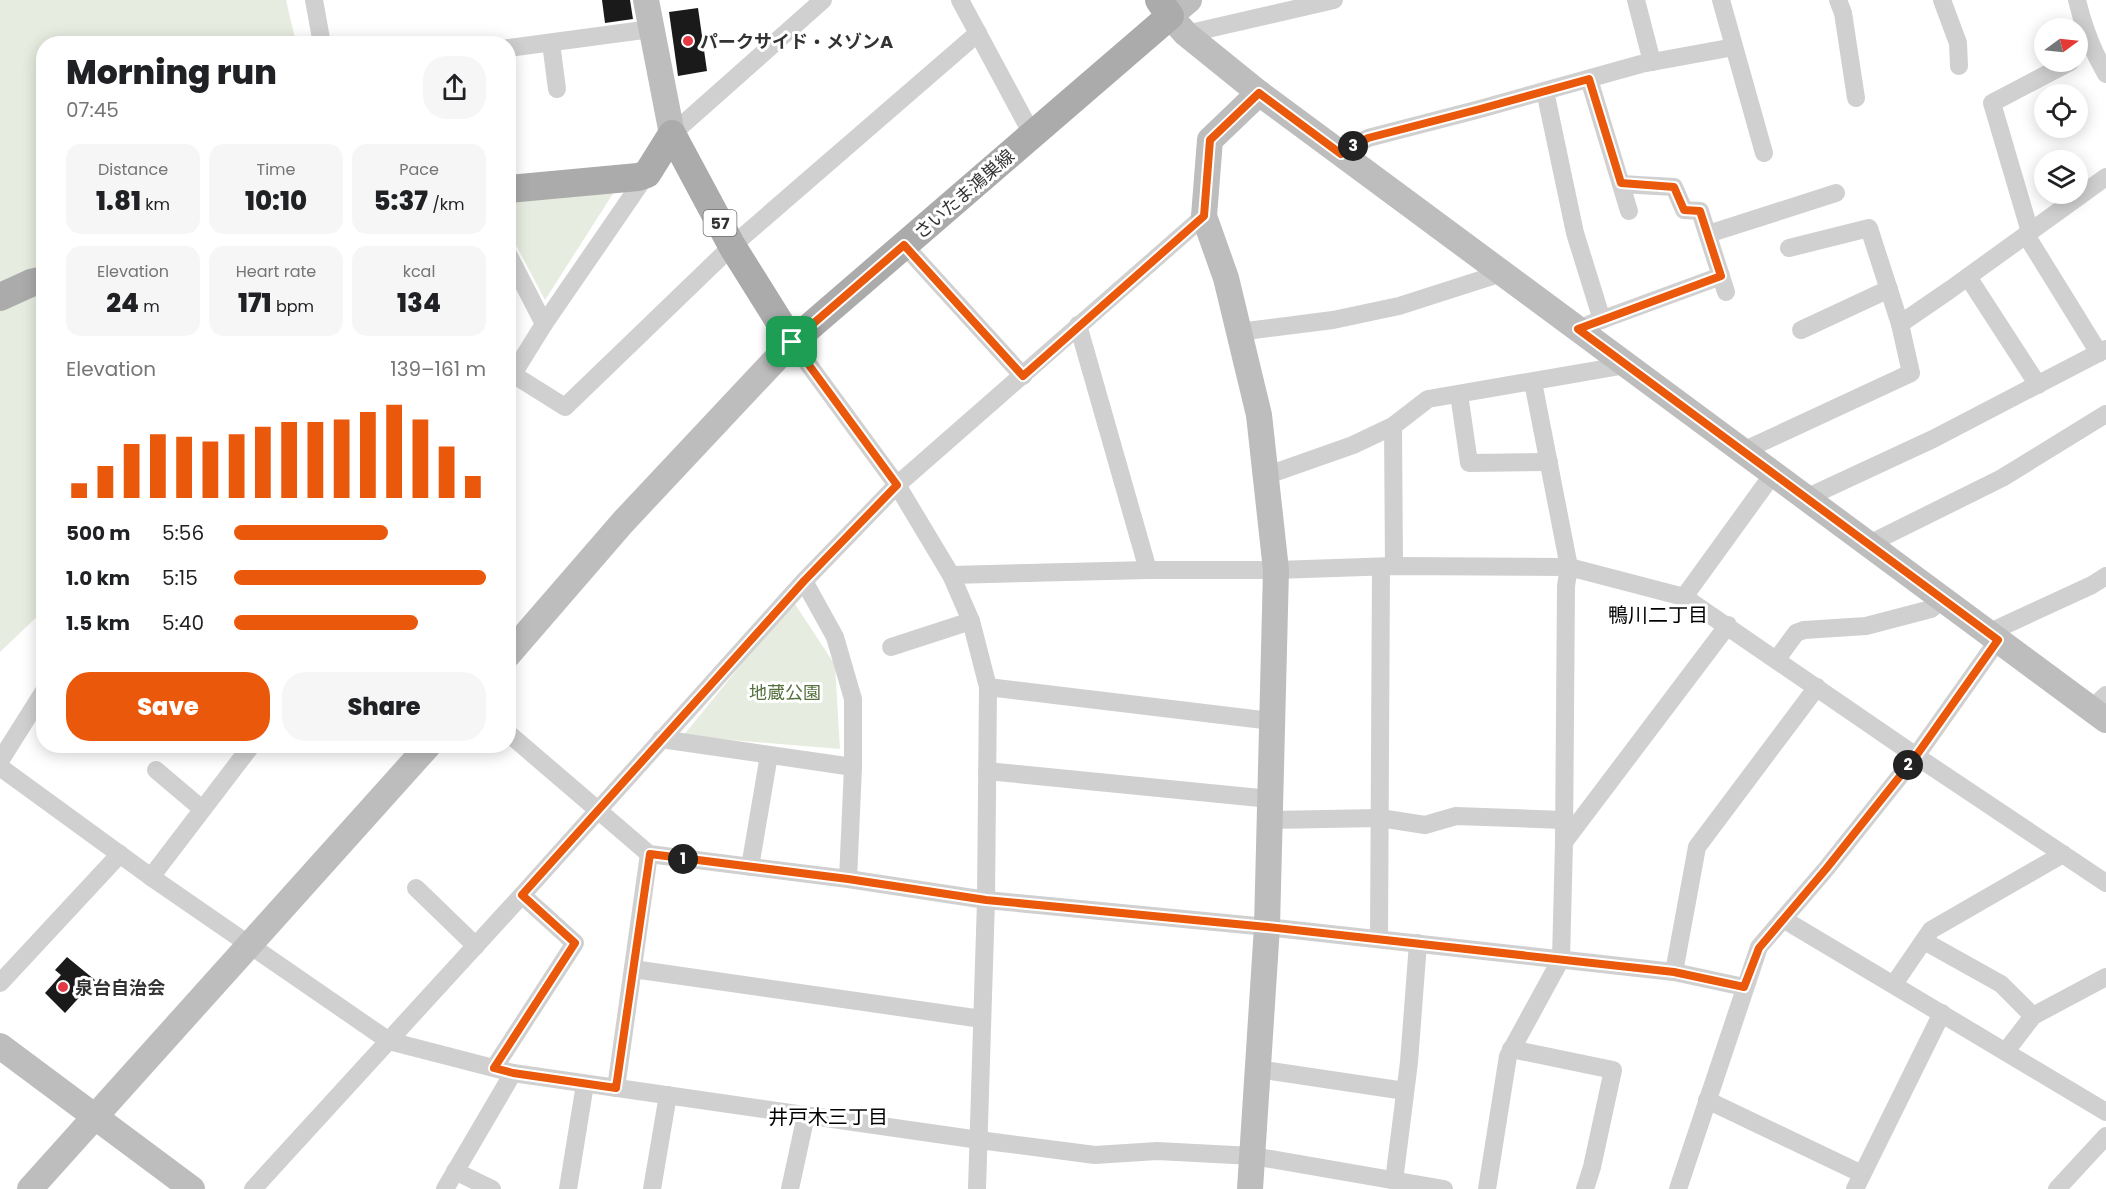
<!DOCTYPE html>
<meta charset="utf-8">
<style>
body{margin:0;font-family:Poppins,"Noto Sans JP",sans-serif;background:#f6f6f6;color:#202124;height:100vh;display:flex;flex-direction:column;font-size:22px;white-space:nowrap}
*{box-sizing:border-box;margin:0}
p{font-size:20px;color:#757577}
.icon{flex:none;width:33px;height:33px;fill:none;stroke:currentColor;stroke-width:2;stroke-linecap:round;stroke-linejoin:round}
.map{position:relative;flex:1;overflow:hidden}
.sheet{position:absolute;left:36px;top:36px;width:480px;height:717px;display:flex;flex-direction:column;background:#fff;border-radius:24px;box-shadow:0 3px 15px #0003}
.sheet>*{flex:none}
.needle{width:39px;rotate:75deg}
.controls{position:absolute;left:2034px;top:18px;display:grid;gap:12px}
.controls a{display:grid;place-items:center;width:54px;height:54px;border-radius:50%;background:#fff;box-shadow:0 3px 15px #0003;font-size:30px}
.pin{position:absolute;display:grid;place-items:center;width:51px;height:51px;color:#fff;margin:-26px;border-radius:12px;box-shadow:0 3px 9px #0006}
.km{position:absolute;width:30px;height:30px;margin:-15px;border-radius:50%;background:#222;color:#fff;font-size:16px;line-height:30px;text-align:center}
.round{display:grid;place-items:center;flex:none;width:63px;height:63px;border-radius:24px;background:#f6f6f6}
.overview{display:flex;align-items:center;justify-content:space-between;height:102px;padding:0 30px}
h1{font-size:33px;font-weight:800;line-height:45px}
.figures{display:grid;grid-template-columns:repeat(3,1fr);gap:9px;height:102px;padding:6px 30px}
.figures div{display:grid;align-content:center;border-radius:15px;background:#f6f6f6;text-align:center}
.figures b{font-size:26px;font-weight:800}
.figures small{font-size:16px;font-weight:400}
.figures p{font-size:16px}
.chart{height:168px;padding:12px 30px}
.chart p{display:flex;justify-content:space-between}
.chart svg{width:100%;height:108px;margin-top:6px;stroke:#ea580c;stroke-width:6}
.button{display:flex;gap:12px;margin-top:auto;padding:12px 30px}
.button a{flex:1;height:69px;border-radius:24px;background:#ea580c;color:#fff;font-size:24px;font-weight:800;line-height:69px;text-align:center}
.button a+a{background:#f6f6f6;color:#202124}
ul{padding:0 30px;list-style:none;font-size:20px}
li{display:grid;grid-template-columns:96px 72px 1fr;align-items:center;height:45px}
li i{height:15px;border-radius:8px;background:#ea580c}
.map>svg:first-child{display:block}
.green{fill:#e6ecdf}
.building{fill:#1a1a1a}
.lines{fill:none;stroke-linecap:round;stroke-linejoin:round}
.street{stroke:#d0d0d0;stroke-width:18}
.secondary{stroke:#bdbdbd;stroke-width:26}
.primary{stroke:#ababab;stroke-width:28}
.route-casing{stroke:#fff;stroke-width:12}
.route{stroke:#ea580c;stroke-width:8}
.poi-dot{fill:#e63946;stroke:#fff;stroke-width:2}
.labels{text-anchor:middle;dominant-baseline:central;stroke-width:6;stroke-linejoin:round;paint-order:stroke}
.shield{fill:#fff;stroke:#707070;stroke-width:1.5}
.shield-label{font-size:16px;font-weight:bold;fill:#333}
.poi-label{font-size:18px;font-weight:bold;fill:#333;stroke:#fff;text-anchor:start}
.street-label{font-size:18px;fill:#333;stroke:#fff}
.park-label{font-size:18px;fill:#56703f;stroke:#fff}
.neighbourhood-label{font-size:20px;fill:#000;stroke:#fff}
</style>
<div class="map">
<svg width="2106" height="1189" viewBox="0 0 2106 1189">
<rect width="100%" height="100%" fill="#fff"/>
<g class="green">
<polygon points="0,0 286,0 296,43 44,44 43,611 0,652"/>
<polygon points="621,181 545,300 509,232 508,193"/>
<polygon points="793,601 835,665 840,749 683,736"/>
</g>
<g class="building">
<polygon points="602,0 630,0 633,19 605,23"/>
<polygon points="698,8 707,71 678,76 669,12"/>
<polygon points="67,957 95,980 65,1013 45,993 61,975 55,970"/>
</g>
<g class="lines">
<g class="street">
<polyline points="314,0 322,44"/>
<polyline points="960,0 1032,134"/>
<polyline points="1636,0 1652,62"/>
<polyline points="1721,0 1764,153"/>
<polyline points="1838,0 1843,13 1856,98"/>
<polyline points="1942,0 1958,43 1959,66"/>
<path d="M2077,0C2083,26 2092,50 2106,74"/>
<polyline points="1186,34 1334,0"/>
<polyline points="551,43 557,89"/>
<polyline points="508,48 651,29"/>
<polyline points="1589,79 1629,211"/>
<polyline points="1545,91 1575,233 1602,320"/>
<polyline points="672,134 823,0"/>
<polyline points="1341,154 1368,138 1480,109 1641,64 1734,47"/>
<polyline points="1621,184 1674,187 1684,210 1700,211 1726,292"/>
<polyline points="2030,232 1992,103 2070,62"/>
<polyline points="1708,234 1836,193"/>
<polyline points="2026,235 2099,353"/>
<polyline points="904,245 1023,376"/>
<polyline points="508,254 544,324"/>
<polyline points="1968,277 2038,385"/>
<polyline points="1590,324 1721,276"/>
<polyline points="1900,324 1951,289 2106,177"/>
<polyline points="1078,325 1148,570"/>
<polyline points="1801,330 1889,289"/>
<polyline points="1238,332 1333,320 1399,306 1502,273"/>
<polyline points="792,342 897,485 951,575 971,621 988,687 986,900 977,1189"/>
<polyline points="514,375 565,407 732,246 978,33"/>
<polyline points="508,382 544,324 647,174"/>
<polyline points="1459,394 1469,463 1549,462"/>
<polyline points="1393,426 1394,566"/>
<polyline points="1743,451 1911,373 1900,324 1869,228 1789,248"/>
<polyline points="1265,476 1353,445 1393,426 1428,399 1626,365"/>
<polyline points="1806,498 1933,439 2106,349"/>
<polyline points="1869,544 2002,478 2106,414"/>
<polyline points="951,575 1148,570 1276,570 1394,566 1569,567 1684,597 1916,756 2106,883"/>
<polyline points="804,581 835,637 853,699 853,767 848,879"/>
<polyline points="1684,597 1773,474"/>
<polyline points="1988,633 2092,585 2106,576"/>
<polyline points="891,647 971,621"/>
<polyline points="1777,659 1796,633 1804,630 1866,626 1931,609 1942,599"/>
<polyline points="988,687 1272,721"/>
<polyline points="2091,709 2106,695"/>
<polyline points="508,733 649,854 848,879 986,900 1267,927 1674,972 1744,987"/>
<polyline points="661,739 853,767"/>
<polyline points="0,761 44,691"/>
<polyline points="0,767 151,877 389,1041 513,1073 979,1140 1095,1155 1157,1151 1253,1156 1444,1189"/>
<polyline points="156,770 202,809"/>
<polyline points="987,771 1270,799"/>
<polyline points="1270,820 1380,818 1425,825 1456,816 1563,820"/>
<polyline points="1564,842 1728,625"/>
<polyline points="750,867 769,755"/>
<polyline points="151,877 251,746"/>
<polyline points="416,888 476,946"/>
<polyline points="1783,919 2106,1112"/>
<polyline points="1379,939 1381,567"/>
<polyline points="1924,941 2001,984 2033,1016"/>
<polyline points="633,969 982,1019"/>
<polyline points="1674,972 1697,847 1817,687"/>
<polyline points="0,983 120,854"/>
<polyline points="1894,984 1931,930 2063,854"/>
<polyline points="1511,1049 1613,1070 1592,1167 1585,1189"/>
<polyline points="2006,1051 2033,1016 2106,977"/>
<polyline points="494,1068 575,943 522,895"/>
<polyline points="1258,1069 1405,1091"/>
<polyline points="616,1088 649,854"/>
<polyline points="1707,1100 1862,1174"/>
<polyline points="455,1171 492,1189"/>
<polyline points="1394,1181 1409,1062 1418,943"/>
<polyline points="253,1189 522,895 804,581 897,485 1204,216"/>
<polyline points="445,1189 513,1073"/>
<polyline points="568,1189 585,1084"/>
<polyline points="652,1189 668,1095"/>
<polyline points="790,1189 806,1115"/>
<polyline points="1487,1189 1508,1056 1561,959 1564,842 1566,586 1569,567 1533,382"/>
<polyline points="1678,1189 1759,947 1826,869 1916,756 1998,640"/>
<polyline points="1855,1189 1942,1013"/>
<polyline points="2057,1189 2106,1136"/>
</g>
<g class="secondary">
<polyline points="646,0 672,134"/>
<polyline points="1189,0 1170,16 1186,34 1259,93 2106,720"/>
<polyline points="508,655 623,522 792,342"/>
<polyline points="0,1046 192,1189"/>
<polyline points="30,1189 428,746"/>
<polyline points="1250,1189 1267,927 1276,570 1259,415 1226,278 1204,216 1210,140 1259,93"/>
</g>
<g class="primary">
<polyline points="508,189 638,177 647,174 672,134 732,246 792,342 1170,16 1159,0"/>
<polyline points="0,297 31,283 44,280"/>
</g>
</g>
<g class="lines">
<g class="route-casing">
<polygon id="route" points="1589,79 1621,183 1674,187 1684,210 1700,211 1721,276 1578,329 1998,640 1916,756 1826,869 1759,948 1744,987 1674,972 1267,927 986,900 848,879 650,854 616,1088 513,1073 494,1068 575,943 522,895 804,581 897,485 792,342 904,245 1023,376 1204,216 1210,140 1259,93 1341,154 1368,138 1480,109"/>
</g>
<use href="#route" class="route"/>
</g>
<g class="poi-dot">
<circle cx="688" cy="41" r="6"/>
<circle cx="63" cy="987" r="6"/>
</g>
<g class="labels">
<rect class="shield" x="703.5" y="210" width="33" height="26" rx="4.5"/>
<g class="shield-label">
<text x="720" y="223">57</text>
</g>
<g class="poi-label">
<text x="700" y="41">パークサイド・メゾンA</text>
<text x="75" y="987">泉台自治会</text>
</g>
<g class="street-label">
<text transform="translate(964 194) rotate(-41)">さいたま鴻巣線</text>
</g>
<g class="park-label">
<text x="785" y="692">地蔵公園</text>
</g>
<g class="neighbourhood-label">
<text x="1658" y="615">鴨川二丁目</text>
<text x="828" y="1117">井戸木三丁目</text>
</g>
</g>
</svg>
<div class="controls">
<a><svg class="needle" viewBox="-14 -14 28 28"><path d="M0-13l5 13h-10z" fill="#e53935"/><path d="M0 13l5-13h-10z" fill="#757577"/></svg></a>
<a><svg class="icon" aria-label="locate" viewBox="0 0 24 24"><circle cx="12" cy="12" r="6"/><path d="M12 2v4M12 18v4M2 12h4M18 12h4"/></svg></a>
<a><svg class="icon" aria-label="layers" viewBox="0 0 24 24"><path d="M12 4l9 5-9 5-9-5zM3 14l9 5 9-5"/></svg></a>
</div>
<div class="pin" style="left:792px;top:342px;background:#1e9e55"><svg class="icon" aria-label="arrive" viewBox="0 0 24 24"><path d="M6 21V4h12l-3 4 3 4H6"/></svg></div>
<b class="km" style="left:683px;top:859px">1</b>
<b class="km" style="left:1908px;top:765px">2</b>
<b class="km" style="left:1353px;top:146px">3</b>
<section class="sheet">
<div class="overview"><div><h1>Morning run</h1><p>07:45</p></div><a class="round"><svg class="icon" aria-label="share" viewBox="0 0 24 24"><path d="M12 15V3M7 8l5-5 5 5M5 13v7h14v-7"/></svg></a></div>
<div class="figures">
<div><p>Distance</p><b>1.81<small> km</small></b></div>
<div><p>Time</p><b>10:10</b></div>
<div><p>Pace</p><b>5:37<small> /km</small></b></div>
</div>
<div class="figures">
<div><p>Elevation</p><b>24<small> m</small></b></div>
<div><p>Heart rate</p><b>171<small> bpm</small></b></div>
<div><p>kcal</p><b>134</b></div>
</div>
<div class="chart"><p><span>Elevation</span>139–161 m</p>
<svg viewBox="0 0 160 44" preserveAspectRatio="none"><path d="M5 44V38M15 44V31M25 44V22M35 44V18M45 44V19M55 44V21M65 44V18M75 44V15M85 44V13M95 44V13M105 44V12M115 44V9M125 44V6M135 44V12M145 44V23M155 44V35"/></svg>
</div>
<ul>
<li><b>500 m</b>5:56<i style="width:61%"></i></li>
<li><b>1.0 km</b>5:15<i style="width:100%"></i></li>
<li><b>1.5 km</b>5:40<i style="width:73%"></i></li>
</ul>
<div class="button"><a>Save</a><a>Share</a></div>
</section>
</div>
